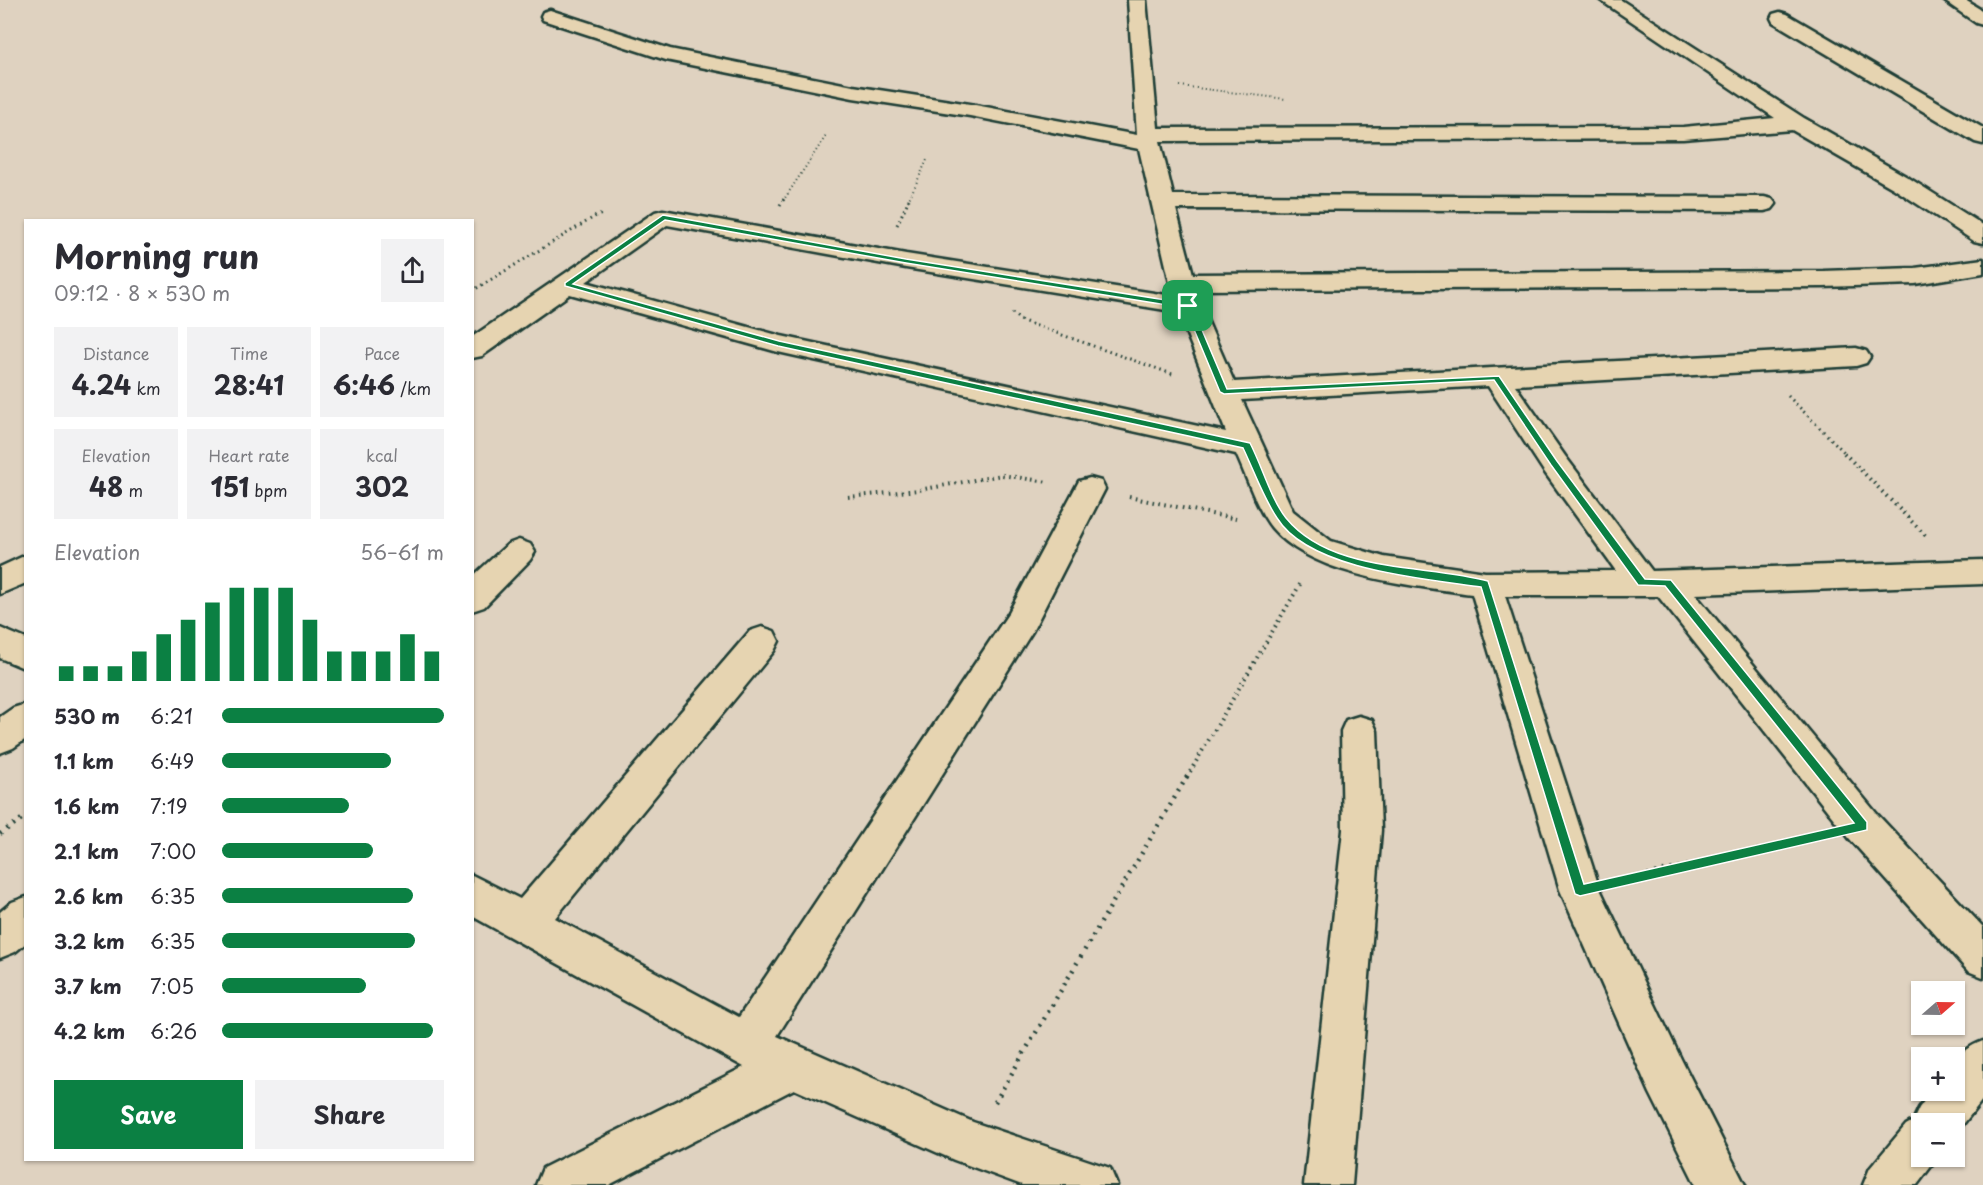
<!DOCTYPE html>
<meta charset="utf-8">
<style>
body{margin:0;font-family:"Playpen Sans",sans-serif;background:#f2f2f3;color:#2b2b33;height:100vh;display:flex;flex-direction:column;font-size:22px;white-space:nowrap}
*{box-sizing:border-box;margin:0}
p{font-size:20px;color:#7c7c81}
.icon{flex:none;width:33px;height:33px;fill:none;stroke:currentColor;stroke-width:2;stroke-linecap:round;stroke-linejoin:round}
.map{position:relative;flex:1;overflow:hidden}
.side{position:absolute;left:24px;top:219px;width:450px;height:942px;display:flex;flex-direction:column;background:#fff;border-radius:0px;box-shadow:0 2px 4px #0004}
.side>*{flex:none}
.needle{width:39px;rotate:70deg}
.fabs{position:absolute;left:1911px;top:981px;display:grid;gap:12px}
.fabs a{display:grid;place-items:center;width:54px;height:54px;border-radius:0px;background:#fff;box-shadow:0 2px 4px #0004;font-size:30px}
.pin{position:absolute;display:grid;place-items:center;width:51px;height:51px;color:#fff;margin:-26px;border-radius:12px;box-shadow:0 3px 9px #0006}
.round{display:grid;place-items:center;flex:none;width:63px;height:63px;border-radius:0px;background:#f2f2f3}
.overview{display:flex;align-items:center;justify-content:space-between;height:102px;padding:0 30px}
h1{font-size:33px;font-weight:700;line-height:45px}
.figures{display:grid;grid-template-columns:repeat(3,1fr);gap:9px;height:102px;padding:6px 30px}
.figures div{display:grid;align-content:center;border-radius:0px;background:#f2f2f3;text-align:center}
.figures b{font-size:26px;font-weight:700}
.figures small{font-size:16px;font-weight:400}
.figures p{font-size:16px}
.chart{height:168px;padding:12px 30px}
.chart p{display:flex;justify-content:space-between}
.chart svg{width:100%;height:108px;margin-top:6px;stroke:#0b8043;stroke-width:6}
.action{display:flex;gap:12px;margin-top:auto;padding:12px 30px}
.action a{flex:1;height:69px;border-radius:0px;background:#0b8043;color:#fff;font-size:24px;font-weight:700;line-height:69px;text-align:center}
.action a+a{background:#f2f2f3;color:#2b2b33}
ul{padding:0 30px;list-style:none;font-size:20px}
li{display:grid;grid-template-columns:96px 72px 1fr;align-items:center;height:45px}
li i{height:15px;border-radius:8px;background:#0b8043}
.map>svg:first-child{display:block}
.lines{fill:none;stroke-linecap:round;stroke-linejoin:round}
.minor-casing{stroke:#1f3d34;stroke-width:5}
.path-far3{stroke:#1f3d34;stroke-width:2;stroke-dasharray:1 3;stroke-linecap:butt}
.path-far2{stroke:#1f3d34;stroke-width:3;stroke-dasharray:1.5 4;stroke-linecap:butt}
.path-far1{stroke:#1f3d34;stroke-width:4;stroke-dasharray:1.5 4.5;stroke-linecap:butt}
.path{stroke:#1f3d34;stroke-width:4.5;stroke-dasharray:2 6;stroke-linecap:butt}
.minor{fill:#e6d4b1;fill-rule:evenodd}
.route{fill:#0b8043;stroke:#fff;stroke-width:1.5;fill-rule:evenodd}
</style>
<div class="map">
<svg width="1983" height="1185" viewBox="0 0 1983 1185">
<rect width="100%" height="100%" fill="#dfd2c0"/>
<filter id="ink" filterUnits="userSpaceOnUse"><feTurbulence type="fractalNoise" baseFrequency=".0167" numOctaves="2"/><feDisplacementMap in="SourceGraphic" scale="12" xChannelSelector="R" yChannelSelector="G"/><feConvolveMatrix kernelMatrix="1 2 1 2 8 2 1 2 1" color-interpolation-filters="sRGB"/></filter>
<g filter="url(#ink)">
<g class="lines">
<g class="minor-casing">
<g id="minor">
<path d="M1128,0H1146L1158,128L1683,127L1775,118L1600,0H1621L1804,118L1909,178L1983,225V243L1974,241L1893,188L1792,130L1683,139L1160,141L1173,195L1764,197L1772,199L1776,204L1772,209L1764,211L1176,209L1193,274L1823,271L1915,268L1983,259V273L1915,284L1823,287L1197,290L1201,306L1234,382L1856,348L1866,351L1870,357L1866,363L1856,366L1515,385L1565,456L1652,571L1983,560V584L1695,594L1877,814L1983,927V977L1968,971L1849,838L1658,596H1505L1599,887L1682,1061L1745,1185H1696L1650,1093L1560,890L1472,594C1410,585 1314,577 1272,528C1257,510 1246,475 1236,454L778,352L570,294L482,356L472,358V337L655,212L663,210L906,254L1173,296L1139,149L970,116L853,98L666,60L543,20L541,16L543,12L550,10L670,49L853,86L970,104L1137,135ZM667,225L906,268L1178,312L1226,432L781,336L586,282ZM1488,386L1543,470L1616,571L1485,572L1384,557L1331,541L1293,511L1242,400Z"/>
<polygon points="1943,0 1965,0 1983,11 1983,25 1976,23"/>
<polygon points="1780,12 1787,14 1983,128 1983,144 1975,142 1773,22 1771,18 1773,14"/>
<polygon points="1090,478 1101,481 1105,489 1032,632 777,1036 973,1122 1110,1168 1117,1185 1022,1185 954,1160 794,1089 609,1185 536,1185 543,1168 744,1067 472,916 472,875 520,899 750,631 762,627 774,631 779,641 774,651 555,918 739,1017 1008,614 1079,481"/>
<polygon points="519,540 530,544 535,552 530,560 484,607 472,611 472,577 508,544"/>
<polygon points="26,555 26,583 0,594 0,567"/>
<polygon points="0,628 26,639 26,669 0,658"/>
<polygon points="26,704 26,739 13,748 0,753 0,717 13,708"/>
<polygon points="1359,716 1372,720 1377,731 1381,830 1352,1185 1304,1185 1343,830 1341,731 1346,720"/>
<polygon points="26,897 26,943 15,952 0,958 0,912 12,902"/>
<path d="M1983,1041V1099L1954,1136V1124H1922V1156H1939L1917,1185H1863L1870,1168L1906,1125L1913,1121L1919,1108L1932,1090H1954C1954,1062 1955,1052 1983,1041Z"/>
</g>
</g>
<g class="path-far3">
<polyline points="1180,86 1286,99"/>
<polyline points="783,201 826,136"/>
<polyline points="908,201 927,160"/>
</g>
<g class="path-far2">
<polyline points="780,205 784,199"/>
<polyline points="897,225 909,199"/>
<polyline points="472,291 596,216 603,214"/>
<polyline points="1012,313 1020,320 1175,375"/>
<polyline points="1788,396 1846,454"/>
</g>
<g class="path-far1">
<polyline points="1844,453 1926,536"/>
<polyline points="848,497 919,490 1002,475 1048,482"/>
<polyline points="1129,497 1236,519"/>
<polyline points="1187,777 1302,581"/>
</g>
<g class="path">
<polyline points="0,834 26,816"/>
<polyline points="1624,880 1816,837"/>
<polyline points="995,1102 1188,775"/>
</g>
<use href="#minor" class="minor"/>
</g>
</g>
<path class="route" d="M663,215L906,259L1191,304L1227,389L1499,376L1557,461L1645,579L1671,580L1867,822V830L1580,896L1575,894L1481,587C1425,579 1309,570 1277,518C1263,497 1254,471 1243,448L778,346L565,286V283ZM665,220L906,263L1185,308L1220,392L1224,394L1494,380L1551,465L1638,585L1665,586L1854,823L1584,884L1488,581C1425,564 1332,574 1286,518C1271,499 1262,466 1250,443L779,341L573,284Z"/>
</svg>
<div class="fabs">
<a><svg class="needle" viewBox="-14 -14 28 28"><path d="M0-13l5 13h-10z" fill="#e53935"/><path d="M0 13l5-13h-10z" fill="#7c7c81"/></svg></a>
<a>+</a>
<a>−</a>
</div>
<div class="pin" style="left:1188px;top:306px;background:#1e9e55"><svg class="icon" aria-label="arrive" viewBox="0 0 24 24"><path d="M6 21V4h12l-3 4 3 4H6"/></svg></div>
<section class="side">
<div class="overview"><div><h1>Morning run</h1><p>09:12 · 8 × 530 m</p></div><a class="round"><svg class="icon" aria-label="share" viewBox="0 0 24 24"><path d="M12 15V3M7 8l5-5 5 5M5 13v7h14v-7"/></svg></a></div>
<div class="figures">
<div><p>Distance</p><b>4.24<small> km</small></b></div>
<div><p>Time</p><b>28:41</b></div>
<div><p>Pace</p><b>6:46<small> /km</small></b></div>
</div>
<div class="figures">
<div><p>Elevation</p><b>48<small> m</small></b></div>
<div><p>Heart rate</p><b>151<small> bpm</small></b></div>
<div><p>kcal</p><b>302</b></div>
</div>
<div class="chart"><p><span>Elevation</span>56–61 m</p>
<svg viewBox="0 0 160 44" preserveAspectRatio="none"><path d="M5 44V38M15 44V38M25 44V38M35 44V32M45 44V25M55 44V19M65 44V12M75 44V6M85 44V6M95 44V6M105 44V19M115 44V32M125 44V32M135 44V32M145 44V25M155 44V32"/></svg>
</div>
<ul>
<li><b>530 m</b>6:21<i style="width:100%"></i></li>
<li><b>1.1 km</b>6:49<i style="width:76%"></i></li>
<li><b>1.6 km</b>7:19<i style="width:57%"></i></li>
<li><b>2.1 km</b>7:00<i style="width:68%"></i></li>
<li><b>2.6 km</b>6:35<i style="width:86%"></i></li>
<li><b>3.2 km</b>6:35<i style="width:87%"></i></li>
<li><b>3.7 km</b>7:05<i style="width:65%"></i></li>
<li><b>4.2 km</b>6:26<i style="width:95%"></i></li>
</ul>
<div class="action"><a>Save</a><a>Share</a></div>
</section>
</div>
